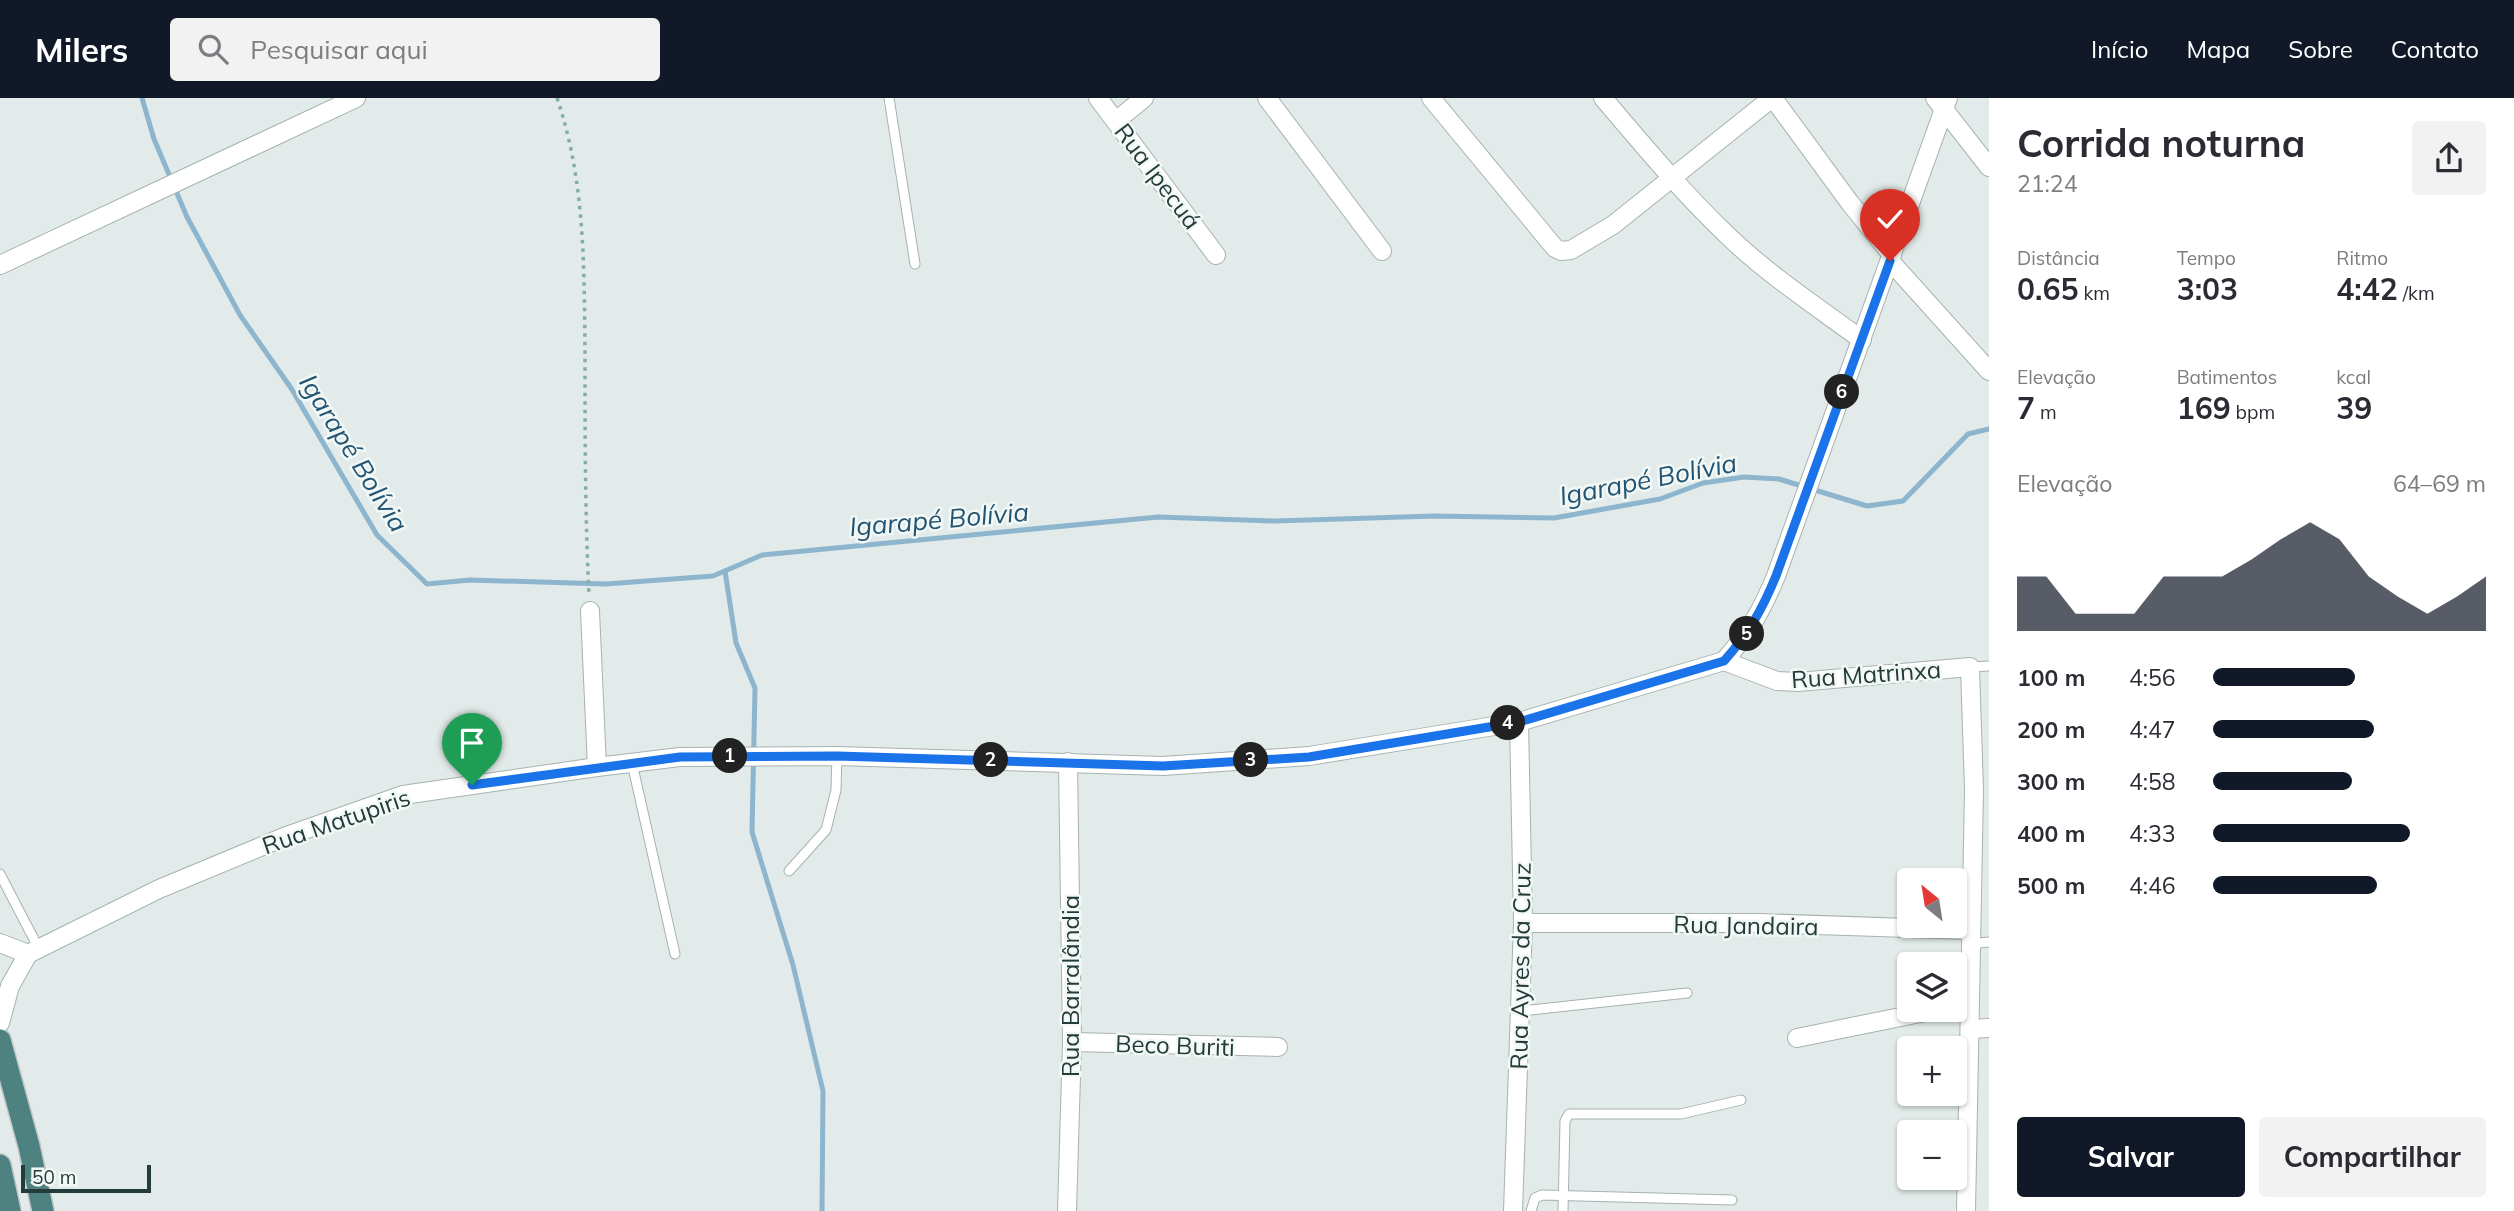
<!DOCTYPE html>
<html lang="pt">
<meta charset="utf-8">
<style>
body{margin:0;font-family:Mulish,sans-serif;background:#f2f2f3;color:#2b2b33;height:100vh;display:flex;flex-direction:column;font-size:26px;white-space:nowrap}
*{box-sizing:border-box;margin:0}
p{font-size:23px;color:#7c7c81}
.icon{flex:none;width:38px;height:38px;fill:none;stroke:currentColor;stroke-width:2;stroke-linecap:round;stroke-linejoin:round}
.map{position:relative;flex:1;overflow:hidden}
.details{display:flex;flex-direction:column;background:#fff;width:525px}
.details>*{flex:none}
.needle{width:46px;rotate:330deg}
.tools{position:absolute;left:1897px;top:770px;display:grid;gap:14px}
.tools a{display:grid;place-items:center;width:70px;height:70px;border-radius:7px;background:#fff;box-shadow:0 2px 5px #0004;font-size:35px}
.scale{position:absolute;left:21px;bottom:18px;width:130px;box-sizing:border-box;padding-left:7px;border:4px solid #233b39;border-top:0;font-size:19px;line-height:24px;white-space:nowrap;color:#233b39;-webkit-text-stroke:5px #f2f8f6;paint-order:stroke}
.pin{position:absolute;display:grid;place-items:center;width:60px;height:60px;color:#fff;margin:-72px -30px;border-radius:50% 50% 50% 0;rotate:-45deg;box-shadow:0 0 7px #0007}
.pin .icon{rotate:45deg}
.km{position:absolute;width:35px;height:35px;margin:-18px;border-radius:50%;background:#222;color:#fff;font-size:19px;line-height:35px;text-align:center}
.round{display:grid;place-items:center;flex:none;width:74px;height:74px;border-radius:7px;background:#f2f2f3}
.overview{display:flex;align-items:center;justify-content:space-between;height:119px;padding:0 28px}
h1{font-size:38px;font-weight:700;line-height:52px}
.stats{display:grid;grid-template-columns:repeat(3,1fr);gap:10px;height:119px;padding:7px 28px}
.stats div{display:grid;align-content:center}
.stats b{font-size:30px;font-weight:700}
.stats small{font-size:19px;font-weight:400}
.stats p{font-size:19px}
.chart{height:196px;padding:14px 28px}
.chart p{display:flex;justify-content:space-between}
.chart svg{width:100%;height:126px;margin-top:7px;fill:#111827;opacity:.7}
.button{display:flex;gap:14px;margin-top:auto;padding:14px 28px}
.button a{flex:1;height:80px;border-radius:7px;background:#111827;color:#fff;font-size:28px;font-weight:700;line-height:80px;text-align:center}
.button a+a{background:#f2f2f3;color:#2b2b33}
ul{padding:0 28px;list-style:none;font-size:23px}
li{display:grid;grid-template-columns:112px 84px 1fr;align-items:center;height:52px}
li i{height:18px;border-radius:9px;background:#111827}
header{display:flex;align-items:center;gap:42px;box-sizing:border-box;height:98px;padding:0 35px;background:#111827;color:#fff}
header strong{font-size:33px}
nav{display:flex;gap:38px;margin-inline-start:auto;font-size:24px}
.search{width:490px;height:63px;background:#f2f2f3;display:flex;align-items:center;gap:18px;box-sizing:border-box;padding:0 24px;border-radius:7px;color:#7c7c81;font-size:26px}
main{display:flex;flex:1;min-height:0}
.map>svg:first-child{display:block}
.lines{fill:none;stroke-linecap:round;stroke-linejoin:round}
.stream{stroke:#8db5cd;stroke-width:5}
.service-casing{stroke:#a5b3b1;stroke-width:11}
.minor-casing{stroke:#a5b3b1;stroke-width:20}
.trunk-casing{stroke:#c1c8c8;stroke-width:24}
.path{stroke:#84ada8;stroke-width:3.5;stroke-dasharray:3.5 5;stroke-linecap:butt}
.service{stroke:#fff;stroke-width:9}
.minor{stroke:#fff;stroke-width:18}
.trunk{stroke:#4d8280;stroke-width:21}
.route-casing{stroke:#fff;stroke-width:14}
.route{stroke:#1a73e8;stroke-width:9}
.labels{text-anchor:middle;dominant-baseline:central;stroke-width:5;stroke-linejoin:round;paint-order:stroke}
.street-label{font-size:24px;fill:#233b39;stroke:#f2f8f6}
.water-label{font-size:26px;font-style:italic;fill:#215473;stroke:#f2f8f6}
</style>
<header>
<strong>Milers</strong>
<div class="search"><svg class="icon" aria-label="search" viewBox="0 0 24 24"><circle cx="10" cy="10" r="6"/><path d="M15 15l6 6"/></svg>Pesquisar aqui</div>
<nav><a>Início</a><a>Mapa</a><a>Sobre</a><a>Contato</a></nav>
</header>
<main>
<div class="map">
<svg width="1989" height="1113" viewBox="0 0 1989 1113">
<rect width="100%" height="100%" fill="#e2ebe9"/>
<g class="lines">
<g class="stream">
<polyline points="142,0 154,41 187,119 240,217 291,290 377,437 427,486 470,482 606,486 713,478 762,457 1158,419 1275,423 1434,418 1554,420 1660,401 1703,385 1744,379 1779,381 1867,408 1903,403 1968,336 1989,331"/>
<polyline points="725,473 736,545 755,590 752,734 793,867 823,993 822,1113"/>
</g>
<g class="service-casing">
<g id="service">
<polyline points="889,0 915,166"/>
<polyline points="1970,569 1989,568"/>
<polyline points="632,665 675,856"/>
<polyline points="789,773 826,732 836,692 837,658"/>
<polyline points="0,776 39,851"/>
<polyline points="1970,846 1989,844"/>
<polyline points="1521,913 1687,895"/>
<polyline points="1531,1113 1535,1100 1542,1097 1732,1102"/>
<polyline points="1563,1113 1565,1023 1569,1016 1681,1016 1741,1002"/>
</g>
</g>
<g class="minor-casing">
<g id="minor">
<polyline points="1098,0 1216,157"/>
<polyline points="1267,0 1382,153"/>
<polyline points="1431,0 1555,150 1561,153 1571,152 1613,127 1772,0"/>
<path d="M1603,0C1643,47 1682,94 1726,136C1767,176 1816,208 1862,242"/>
<polyline points="1773,0 1850,105 1892,157"/>
<polyline points="1935,0 1989,69"/>
<polyline points="1116,23 1144,0"/>
<polyline points="1890,163 1989,273"/>
<polyline points="0,167 356,0"/>
<polyline points="590,513 597,669"/>
<polyline points="1724,563 1777,583 1798,584 1970,569 1974,692 1966,1113"/>
<polyline points="1523,825 1759,825 1970,832"/>
<polyline points="0,845 28,856"/>
<path d="M0,925L10,888L28,856L159,791L284,739L403,697L597,669L680,659L837,658L1163,668L1309,658L1519,624L1724,563C1749,535 1762,512 1776,478L1948,0"/>
<polyline points="1970,931 1989,930"/>
<polyline points="1797,940 1935,912"/>
<polyline points="1072,944 1278,949"/>
<polyline points="1067,1113 1072,944 1068,664"/>
<polyline points="1513,1113 1523,825 1519,624"/>
</g>
</g>
<g class="trunk-casing">
<g id="trunk">
<polyline points="0,942 29,1048 43,1113"/>
<polyline points="0,1067 10,1113"/>
</g>
</g>
<path class="path" d="M557,0C585,82 584,167 585,252C585,334 585,416 589,497"/>
<use href="#service" class="service"/>
<use href="#minor" class="minor"/>
<use href="#trunk" class="trunk"/>
</g>
<g class="lines">
<g class="route-casing">
<path id="route" d="M472,687L680,659L837,658L1163,668L1309,659L1519,624L1724,563C1749,535 1762,512 1776,478L1890,163"/>
</g>
<use href="#route" class="route"/>
</g>
<g class="labels">
<g class="street-label">
<text transform="translate(1158 78) rotate(53)">Rua Ipecuá</text>
<text transform="translate(1866 576) rotate(-4)">Rua Matrinxa</text>
<text transform="translate(336 723) rotate(-19)">Rua Matupiris</text>
<text transform="translate(1746 827) rotate(1)">Rua Jandaira</text>
<text transform="translate(1520 868) rotate(-89)">Rua Ayres da Cruz</text>
<text transform="translate(1070 888) rotate(-90)">Rua Barralândia</text>
<text transform="translate(1175 947) rotate(2)">Beco Buriti</text>
</g>
<g class="water-label">
<text transform="translate(354 355) rotate(58)">Igarapé Bolívia</text>
<text transform="translate(1648 381) rotate(-11)">Igarapé Bolívia</text>
<text transform="translate(939 421) rotate(-5)">Igarapé Bolívia</text>
</g>
</g>
</svg>
<div class="tools">
<a><svg class="needle" viewBox="-14 -14 28 28"><path d="M0-13l5 13h-10z" fill="#e53935"/><path d="M0 13l5-13h-10z" fill="#7c7c81"/></svg></a>
<a><svg class="icon" aria-label="layers" viewBox="0 0 24 24"><path d="M12 4l9 5-9 5-9-5zM3 14l9 5 9-5"/></svg></a>
<a>+</a>
<a>−</a>
</div>
<div class="scale">50 m</div>
<div class="pin" style="left:472px;top:687px;background:#1e9e55"><svg class="icon" aria-label="arrive" viewBox="0 0 24 24"><path d="M6 21V4h12l-3 4 3 4H6"/></svg></div>
<div class="pin" style="left:1890px;top:163px;background:#d93025"><svg class="icon" aria-label="check" viewBox="0 0 24 24"><path d="M5 12l5 5 9-10"/></svg></div>
<b class="km" style="left:730px;top:658px">1</b>
<b class="km" style="left:991px;top:662px">2</b>
<b class="km" style="left:1251px;top:662px">3</b>
<b class="km" style="left:1508px;top:625px">4</b>
<b class="km" style="left:1747px;top:536px">5</b>
<b class="km" style="left:1842px;top:294px">6</b>
</div>
<section class="details">
<div class="overview"><div><h1>Corrida noturna</h1><p>21:24</p></div><a class="round"><svg class="icon" aria-label="share" viewBox="0 0 24 24"><path d="M12 15V3M7 8l5-5 5 5M5 13v7h14v-7"/></svg></a></div>
<div class="stats">
<div><p>Distância</p><b>0.65<small> km</small></b></div>
<div><p>Tempo</p><b>3:03</b></div>
<div><p>Ritmo</p><b>4:42<small> /km</small></b></div>
</div>
<div class="stats">
<div><p>Elevação</p><b>7<small> m</small></b></div>
<div><p>Batimentos</p><b>169<small> bpm</small></b></div>
<div><p>kcal</p><b>39</b></div>
</div>
<div class="chart"><p><span>Elevação</span>64–69 m</p>
<svg viewBox="0 0 160 44" preserveAspectRatio="none"><path d="M0 44V25L10 25L20 38L30 38L40 38L50 25L60 25L70 25L80 19L90 12L100 6L110 12L120 25L130 32L140 38L150 32L160 25V44z"/></svg>
</div>
<ul>
<li><b>100 m</b>4:56<i style="width:52%"></i></li>
<li><b>200 m</b>4:47<i style="width:59%"></i></li>
<li><b>300 m</b>4:58<i style="width:51%"></i></li>
<li><b>400 m</b>4:33<i style="width:72%"></i></li>
<li><b>500 m</b>4:46<i style="width:60%"></i></li>
</ul>
<div class="button"><a>Salvar</a><a>Compartilhar</a></div>
</section>
</main>
